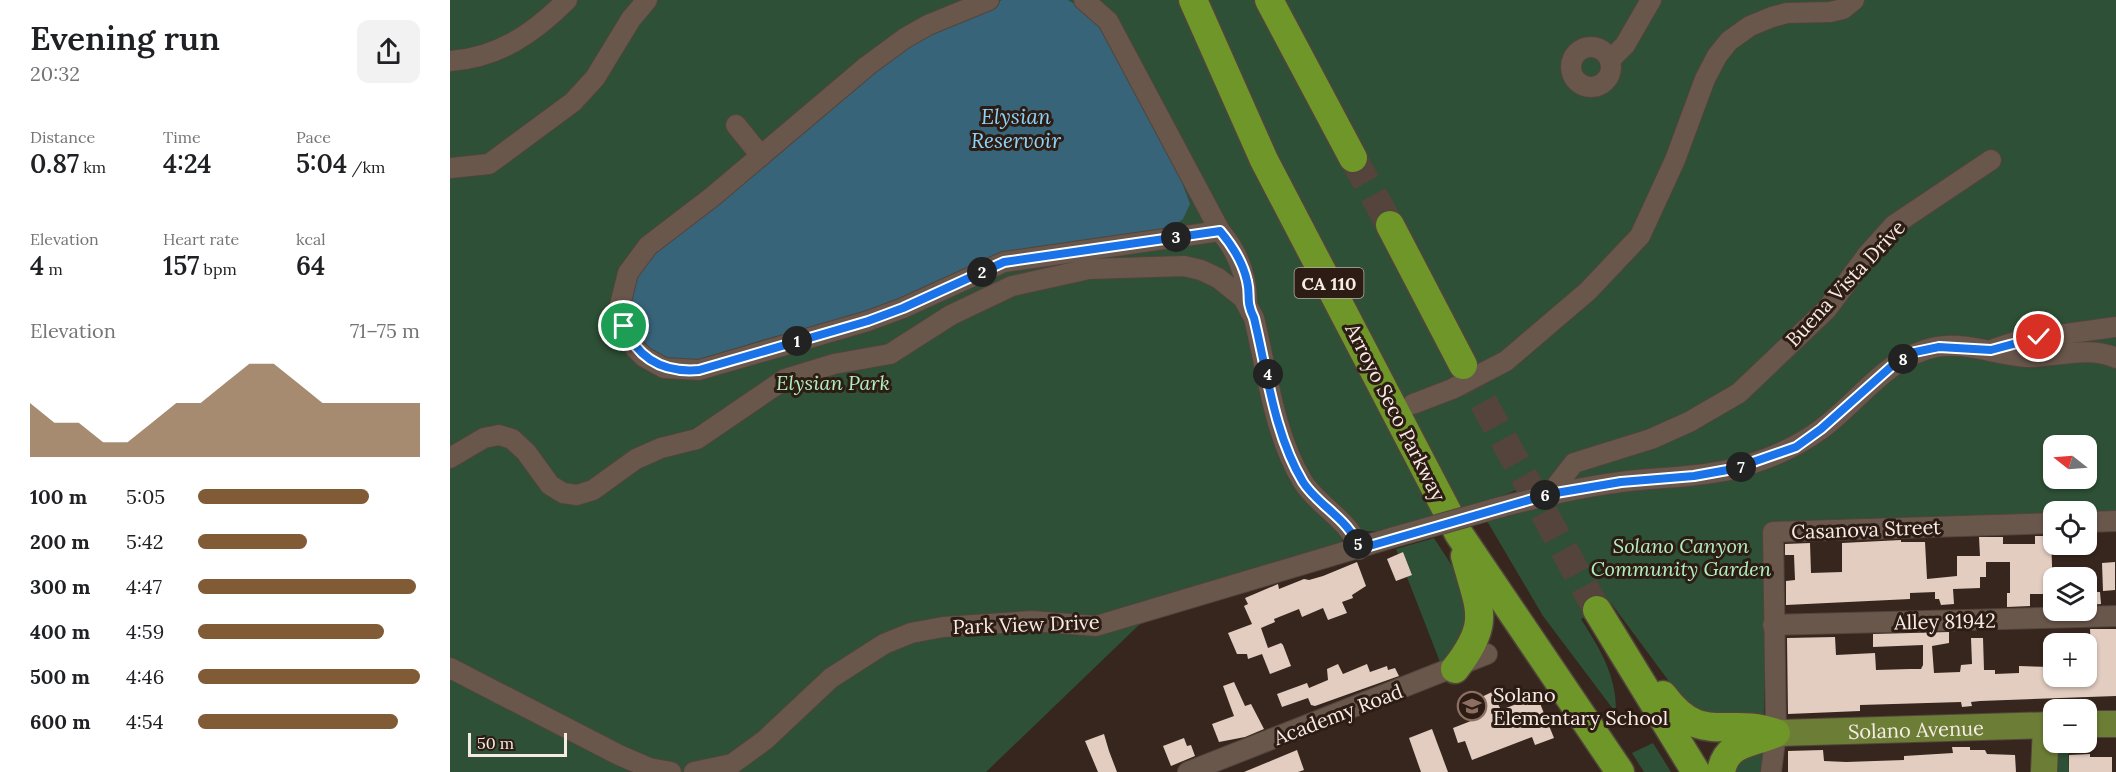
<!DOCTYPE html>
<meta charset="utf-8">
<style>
body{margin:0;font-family:Lora,serif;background:#f2f2f2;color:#202124;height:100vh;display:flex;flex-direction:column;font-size:22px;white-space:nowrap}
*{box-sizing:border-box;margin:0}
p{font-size:20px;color:#757577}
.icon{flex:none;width:33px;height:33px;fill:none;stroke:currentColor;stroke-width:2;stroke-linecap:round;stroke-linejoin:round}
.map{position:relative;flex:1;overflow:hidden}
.details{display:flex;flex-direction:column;background:#fff;width:450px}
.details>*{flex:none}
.needle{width:39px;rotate:287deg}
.fabs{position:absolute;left:1593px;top:435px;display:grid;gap:12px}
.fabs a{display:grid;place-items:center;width:54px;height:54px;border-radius:12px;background:#fff;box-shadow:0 2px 4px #0004;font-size:30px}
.scale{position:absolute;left:18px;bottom:15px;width:99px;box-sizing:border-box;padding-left:6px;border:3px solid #f7ebe5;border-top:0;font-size:16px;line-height:21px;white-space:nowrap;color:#f7ebe5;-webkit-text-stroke:4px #2c1c13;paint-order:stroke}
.pin{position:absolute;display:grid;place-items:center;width:51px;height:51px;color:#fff;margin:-26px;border:3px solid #fff;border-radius:50%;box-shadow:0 2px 6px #0007}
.km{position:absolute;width:30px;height:30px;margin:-15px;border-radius:50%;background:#222;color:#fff;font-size:16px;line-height:30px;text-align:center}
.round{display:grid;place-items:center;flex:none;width:63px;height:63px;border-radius:12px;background:#f2f2f2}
.headline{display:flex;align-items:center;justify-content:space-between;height:102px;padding:0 30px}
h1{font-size:33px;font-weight:600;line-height:45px}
.metrics{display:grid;grid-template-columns:repeat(3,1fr);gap:9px;height:102px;padding:6px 30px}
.metrics div{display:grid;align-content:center}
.metrics b{font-size:26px;font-weight:600}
.metrics small{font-size:16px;font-weight:400}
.metrics p{font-size:16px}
.chart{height:168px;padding:12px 30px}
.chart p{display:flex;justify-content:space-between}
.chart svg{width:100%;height:108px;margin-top:6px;fill:#815b35;opacity:.7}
ul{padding:0 30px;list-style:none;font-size:20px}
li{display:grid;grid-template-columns:96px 72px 1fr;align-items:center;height:45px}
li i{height:15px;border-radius:8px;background:#815b35}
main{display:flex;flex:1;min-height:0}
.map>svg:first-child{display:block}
.green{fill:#2d5036;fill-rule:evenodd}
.water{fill:#38647a}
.building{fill:#e3cdc1}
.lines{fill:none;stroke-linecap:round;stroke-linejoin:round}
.highway-tunnel{stroke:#54443b;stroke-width:28;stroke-dasharray:28 14;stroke-linecap:butt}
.minor-casing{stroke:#51443c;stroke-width:22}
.major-casing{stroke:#51443c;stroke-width:28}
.highway-casing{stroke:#51443c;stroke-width:31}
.minor{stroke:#6a574c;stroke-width:20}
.major{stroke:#6c7d36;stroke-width:26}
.highway{stroke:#6e9628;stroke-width:28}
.minor-bridge-casing{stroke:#51443c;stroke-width:22;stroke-linecap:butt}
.minor-bridge{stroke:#6a574c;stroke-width:20}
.route-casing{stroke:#fff;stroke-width:12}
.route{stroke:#1a73e8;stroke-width:8}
.labels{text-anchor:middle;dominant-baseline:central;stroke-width:6;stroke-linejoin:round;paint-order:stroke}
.shield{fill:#2c1c13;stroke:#baada6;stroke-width:1.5}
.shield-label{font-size:18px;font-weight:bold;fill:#f7ebe5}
.street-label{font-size:20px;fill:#f7ebe5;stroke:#2c1c13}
.park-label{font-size:20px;font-style:italic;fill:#b2efc0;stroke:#2c1c13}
.poi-label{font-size:20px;fill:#f7ebe5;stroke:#2c1c13;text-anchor:start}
.water-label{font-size:21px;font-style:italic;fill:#8ad3f9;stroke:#2c1c13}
</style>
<main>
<section class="details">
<div class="headline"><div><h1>Evening run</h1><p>20:32</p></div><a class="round"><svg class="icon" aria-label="share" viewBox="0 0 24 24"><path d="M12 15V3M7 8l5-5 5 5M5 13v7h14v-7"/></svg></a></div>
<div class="metrics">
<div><p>Distance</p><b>0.87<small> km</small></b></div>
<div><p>Time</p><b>4:24</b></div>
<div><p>Pace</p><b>5:04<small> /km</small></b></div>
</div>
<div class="metrics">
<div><p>Elevation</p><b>4<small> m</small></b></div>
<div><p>Heart rate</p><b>157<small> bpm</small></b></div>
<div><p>kcal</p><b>64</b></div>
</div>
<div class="chart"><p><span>Elevation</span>71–75 m</p>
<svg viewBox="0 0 160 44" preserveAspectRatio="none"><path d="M0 44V22L10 30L20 30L30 38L40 38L50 30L60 22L70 22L80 14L90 6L100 6L110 14L120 22L130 22L140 22L150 22L160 22V44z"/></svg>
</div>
<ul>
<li><b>100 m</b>5:05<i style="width:77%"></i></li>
<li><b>200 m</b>5:42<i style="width:49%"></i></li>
<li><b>300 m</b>4:47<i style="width:98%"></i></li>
<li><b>400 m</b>4:59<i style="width:84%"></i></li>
<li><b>500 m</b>4:46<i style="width:100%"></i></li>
<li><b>600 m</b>4:54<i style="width:90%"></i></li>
</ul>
</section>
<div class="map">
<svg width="1666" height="772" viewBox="0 0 1666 772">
<rect width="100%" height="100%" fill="#37261d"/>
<g class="green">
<path d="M0,0H1666V511L1318,524L1314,714L1253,716L1238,707L1161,603L1131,619C1150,649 1167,676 1166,713L1093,616L1027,504C1000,512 937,537 912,530L893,538L890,545L701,605L679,627L691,623L536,772H0ZM1604,446H1636V478H1604ZM1088,482L1101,504L1056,517L1046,498Z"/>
<polygon points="984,538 1004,569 1022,620 992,667 957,577 962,574 953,552 948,554 946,549"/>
<polygon points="1203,743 1221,772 1194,772 1182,753"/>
<polygon points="1606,743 1618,743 1619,772 1602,772"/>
<polygon points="1314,752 1314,772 1277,772 1279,762"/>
</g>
<polygon class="water" points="552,0 618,0 644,16 721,153 740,204 733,219 713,233 553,257 422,310 312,340 250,360 218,361 197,348 185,332 179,309 183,283 209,249 425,68 477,32"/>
<g class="building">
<polygon points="1585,536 1601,536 1603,594 1580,594 1580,606 1557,607 1557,593 1560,593 1560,562 1536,562 1536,577 1530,577 1530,588 1503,589 1504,604 1491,605 1489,599 1485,599 1485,592 1460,593 1460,599 1336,605 1336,581 1345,580 1344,555 1335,555 1335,544 1360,543 1361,573 1392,572 1392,543 1451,540 1451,542 1475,542 1477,579 1507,576 1507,556 1530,556 1529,537 1553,537 1553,544 1585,544"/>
<polygon points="953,552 962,575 946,581 937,559"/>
<polygon points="907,562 916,586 902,595 903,598 892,602 897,613 878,620 873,608 852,617 849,609 824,619 825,622 811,628 818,648 831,643 833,645 841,666 820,674 812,654 798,659 797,654 787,654 778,633 802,624 794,606 798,604 795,598 828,584 829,589 854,579 859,580 873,576"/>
<polygon points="1665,562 1665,590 1653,591 1652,563"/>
<polygon points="1636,592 1650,592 1651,604 1636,605"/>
<polygon points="1640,629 1666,629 1666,696 1530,701 1521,702 1522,706 1512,707 1511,702 1410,705 1410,711 1338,714 1337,638 1385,637 1386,655 1425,653 1426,670 1460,669 1471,669 1473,665 1473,645 1423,647 1423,634 1499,632 1499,643 1482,646 1484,673 1510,672 1511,665 1522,664 1521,638 1533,638 1534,670 1545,670 1545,674 1569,673 1569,666 1603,667 1603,676 1636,676 1636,648 1641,647"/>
<polygon points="888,664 893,674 917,664 920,672 937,666 938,670 945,668 949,676 865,706 861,705 858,698 832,707 827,694 857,683 859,688 878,680 877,669"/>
<polygon points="784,682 795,706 801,704 814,729 795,737 769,742 762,724 784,716 773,686"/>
<polygon points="1042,692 1051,710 1087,696 1104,738 1085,745 1082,737 1022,760 1015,741 1008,743 1003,728 1026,719 1019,703"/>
<polygon points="982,729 998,772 971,772 959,738"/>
<polygon points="654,734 659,751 667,772 648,772 635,741"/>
<polygon points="734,738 737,746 741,745 745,756 721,766 713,746"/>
<polygon points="1502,747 1520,747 1520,750 1535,750 1537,754 1565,755 1566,772 1338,772 1338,751 1373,750 1374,761 1396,762 1454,760 1454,756 1503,753"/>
<polygon points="847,750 854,770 848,772 794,772"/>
<polygon points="1640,754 1640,757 1662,757 1662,772 1619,772 1619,755"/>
</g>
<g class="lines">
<g class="highway-tunnel">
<polyline points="903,158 940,225"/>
<polyline points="1013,365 1147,610"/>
</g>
<g class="minor-casing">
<g id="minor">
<polyline points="539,0 478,25 455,38 417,66 262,197 198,246 178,273 170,305 174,326 185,348 194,357 214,368 249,370 418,321 453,308 554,262 770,231"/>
<path d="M634,0L658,21L770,231C787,251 797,275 797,302"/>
<circle cx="1141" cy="67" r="20"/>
<polyline points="1160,60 1175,45 1201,0"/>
<path d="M0,61C48,58 84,33 117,0"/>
<polyline points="286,125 311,156"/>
<polyline points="0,168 39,164 123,102 145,78 181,19 197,0"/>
<polyline points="1544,349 1571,340 1666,327"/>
<polyline points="963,404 1002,389 1056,361 1138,291 1190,236 1225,160 1255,79 1267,56 1279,41 1300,26 1322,17 1337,13 1380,12 1393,9 1404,0"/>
<path d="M0,458L34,438L49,435L62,439L76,452L100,485L113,493L127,495L143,490L186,459L211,448L247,439L335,379L384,364L440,354L501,315L562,286L639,269L734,266L751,270L768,278L793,298L804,318C817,371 824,435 853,482C868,506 902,522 909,549"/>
<polyline points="1100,494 1124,463 1201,439 1239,422 1289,393 1377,309 1418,254 1444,225 1541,160"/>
<path d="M1051,507C1090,497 1130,487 1171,482C1208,477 1246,478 1283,469C1314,461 1344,449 1370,430C1409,402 1436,357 1486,347C1518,341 1550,357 1581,357C1607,356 1641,346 1666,358"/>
<polyline points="1636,522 1666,521"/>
<polyline points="1323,625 1666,616"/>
<polyline points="0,668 169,755 199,768 221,772"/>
<polyline points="244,772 282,764 315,740 381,678 434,644 461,633 493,627 582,621 646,626 941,538"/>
<polyline points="738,772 1037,654"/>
<polyline points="1321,772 1326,733 1323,532 1604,523"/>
</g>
</g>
<g class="major-casing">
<g id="major">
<polyline points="1636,724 1666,724"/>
<path id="s1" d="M1326,733L1604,725"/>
<polyline points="1594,772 1596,725"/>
</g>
</g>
<g class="highway-casing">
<g id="highway">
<polyline points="743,0 814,160 1009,534 1170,772"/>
<polyline points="819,0 903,158"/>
<polyline points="940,225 1013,365"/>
<polyline points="1147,610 1246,772"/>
<path d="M1005,669C1042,622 1029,609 1015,556"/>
<path d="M1213,695C1252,748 1276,715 1326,733"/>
<path d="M1271,772C1276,742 1301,744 1324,734"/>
</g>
</g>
<use href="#minor" class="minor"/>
<use href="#major" class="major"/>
<use href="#highway" class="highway"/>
<g class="minor-bridge-casing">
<polyline id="minor-bridge" points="941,538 1051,507"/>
</g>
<use href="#minor-bridge" class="minor-bridge"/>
</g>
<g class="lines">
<g class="route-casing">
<path id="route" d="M174,326C188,359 213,373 249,370L418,321L453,308L554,262L770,231C781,244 793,263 797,281C801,297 795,299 804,318C817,371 824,434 853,482C868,506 902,521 909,549L1100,494L1171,482L1244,476L1283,469L1346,447L1371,429L1443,365L1465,352L1489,347L1541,350L1589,337"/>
</g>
<use href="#route" class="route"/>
</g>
<defs>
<g id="school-ring" transform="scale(1.5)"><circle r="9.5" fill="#2c1c13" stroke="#8d6e63" stroke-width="1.5"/><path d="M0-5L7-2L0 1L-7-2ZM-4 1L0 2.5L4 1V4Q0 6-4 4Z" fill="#8d6e63"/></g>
</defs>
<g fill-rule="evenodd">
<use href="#school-ring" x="1022" y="706"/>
</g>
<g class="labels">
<rect class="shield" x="844.5" y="268" width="69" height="30" rx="4.5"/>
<g class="shield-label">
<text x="879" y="283">CA 110</text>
</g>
<g class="street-label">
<text transform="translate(1395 283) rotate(-47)">Buena Vista Drive</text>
<text transform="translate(946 412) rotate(63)">Arroyo Seco Parkway</text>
<text transform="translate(1416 529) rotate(-2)">Casanova Street</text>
<text transform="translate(1495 621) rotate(-1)">Alley 81942</text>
<text transform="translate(576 624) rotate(-2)">Park View Drive</text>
<text transform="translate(888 714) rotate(-21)">Academy Road</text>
<text stroke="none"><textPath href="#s1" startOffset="140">Solano Avenue</textPath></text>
</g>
<g class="park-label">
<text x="383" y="382">Elysian Park</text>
<text x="1231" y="545">Solano Canyon<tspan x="1231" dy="23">Community Garden</tspan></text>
</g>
<g class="poi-label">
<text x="1043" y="694">Solano<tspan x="1043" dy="23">Elementary School</tspan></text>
</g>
<g class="water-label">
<text x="566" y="116">Elysian<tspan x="566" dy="24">Reservoir</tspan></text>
</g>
</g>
</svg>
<div class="fabs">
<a><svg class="needle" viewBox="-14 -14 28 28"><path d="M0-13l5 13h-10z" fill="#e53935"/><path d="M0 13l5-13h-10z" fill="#757577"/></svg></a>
<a><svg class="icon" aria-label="locate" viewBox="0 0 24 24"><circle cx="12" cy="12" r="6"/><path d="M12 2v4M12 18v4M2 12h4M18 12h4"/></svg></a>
<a><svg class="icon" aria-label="layers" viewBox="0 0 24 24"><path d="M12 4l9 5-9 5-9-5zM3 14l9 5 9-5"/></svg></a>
<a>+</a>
<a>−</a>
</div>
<div class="scale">50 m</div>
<div class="pin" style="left:174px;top:326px;background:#1e9e55"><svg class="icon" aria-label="arrive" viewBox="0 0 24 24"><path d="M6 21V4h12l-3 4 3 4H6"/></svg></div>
<div class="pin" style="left:1589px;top:337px;background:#d93025"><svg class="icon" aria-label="check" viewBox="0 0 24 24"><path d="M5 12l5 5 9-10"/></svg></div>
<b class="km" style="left:347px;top:341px">1</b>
<b class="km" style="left:532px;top:272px">2</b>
<b class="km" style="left:726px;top:237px">3</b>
<b class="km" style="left:818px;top:374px">4</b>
<b class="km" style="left:908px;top:544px">5</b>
<b class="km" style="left:1095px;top:495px">6</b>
<b class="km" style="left:1291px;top:467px">7</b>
<b class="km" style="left:1453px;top:359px">8</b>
</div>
</main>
